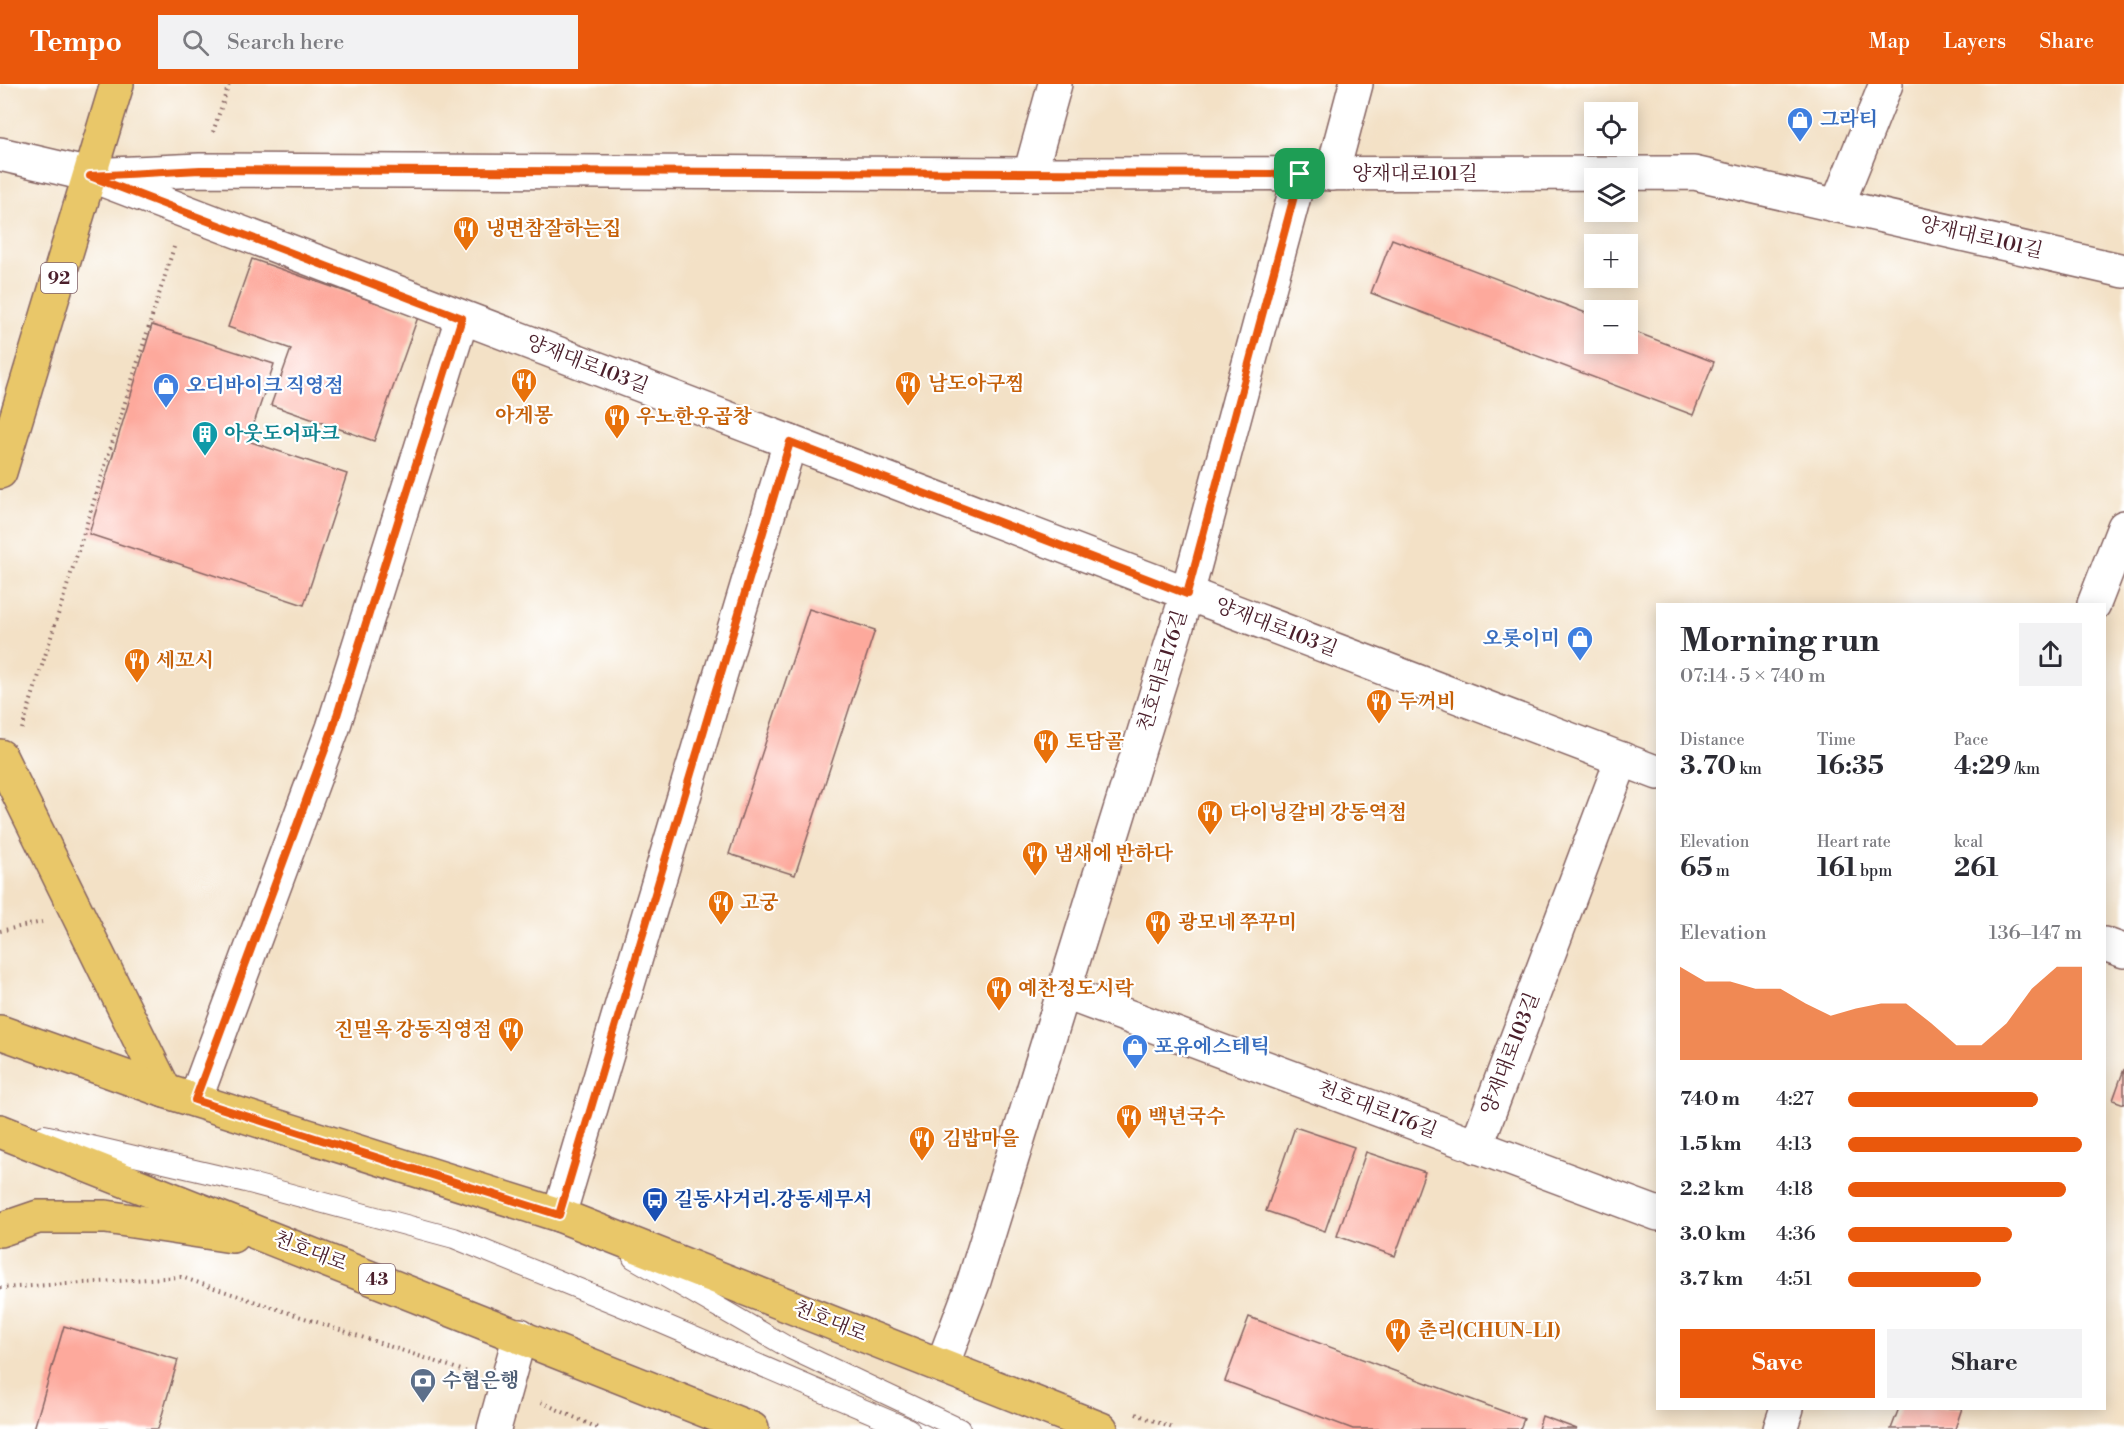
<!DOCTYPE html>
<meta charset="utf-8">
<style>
body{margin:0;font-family:"Libre Bodoni","Noto Serif KR",serif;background:#f2f2f3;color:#2b2b33;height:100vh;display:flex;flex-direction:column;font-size:22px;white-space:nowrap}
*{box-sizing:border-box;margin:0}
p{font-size:20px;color:#7c7c81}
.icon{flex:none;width:33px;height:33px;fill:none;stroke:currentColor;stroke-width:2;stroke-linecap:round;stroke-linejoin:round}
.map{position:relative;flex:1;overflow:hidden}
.sheet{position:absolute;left:1656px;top:519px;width:450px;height:807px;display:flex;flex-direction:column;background:#fff;border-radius:0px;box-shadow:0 3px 15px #0003}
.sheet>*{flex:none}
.buttons{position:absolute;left:1584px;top:18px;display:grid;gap:12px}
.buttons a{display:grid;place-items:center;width:54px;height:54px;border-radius:0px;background:#fff;box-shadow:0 3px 15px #0003;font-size:30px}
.pin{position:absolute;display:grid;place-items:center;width:51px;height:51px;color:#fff;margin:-26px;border-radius:12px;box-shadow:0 3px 9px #0006}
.round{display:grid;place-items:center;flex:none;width:63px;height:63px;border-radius:0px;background:#f2f2f3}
.summary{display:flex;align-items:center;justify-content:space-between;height:102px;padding:0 24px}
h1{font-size:33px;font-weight:800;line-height:45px}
.stats{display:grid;grid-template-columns:repeat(3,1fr);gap:9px;height:102px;padding:6px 24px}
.stats div{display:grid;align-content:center}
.stats b{font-size:26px;font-weight:800}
.stats small{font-size:16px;font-weight:400}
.stats p{font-size:16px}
.chart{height:168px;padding:12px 24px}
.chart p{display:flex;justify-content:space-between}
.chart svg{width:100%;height:108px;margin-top:6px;fill:#ea580c;opacity:.7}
.action{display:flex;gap:12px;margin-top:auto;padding:12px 24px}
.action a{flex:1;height:69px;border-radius:0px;background:#ea580c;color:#fff;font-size:24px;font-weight:800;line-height:69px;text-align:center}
.action a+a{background:#f2f2f3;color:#2b2b33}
ul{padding:0 24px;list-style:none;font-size:20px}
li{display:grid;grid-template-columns:96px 72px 1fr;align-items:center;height:45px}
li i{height:15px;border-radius:8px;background:#ea580c}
header{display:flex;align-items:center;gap:36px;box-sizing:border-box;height:84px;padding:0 30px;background:#ea580c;color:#fff}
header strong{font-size:28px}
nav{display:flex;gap:33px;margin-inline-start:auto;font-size:21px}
.search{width:420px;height:54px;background:#f2f2f3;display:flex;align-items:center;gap:15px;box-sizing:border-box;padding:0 21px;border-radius:0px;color:#7c7c81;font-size:22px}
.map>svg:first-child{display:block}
.building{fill:#fda99c}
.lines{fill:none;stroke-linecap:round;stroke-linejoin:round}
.service-casing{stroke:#856361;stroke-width:22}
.minor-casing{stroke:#856361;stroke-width:36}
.primary-casing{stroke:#856361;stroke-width:36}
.path{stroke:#856361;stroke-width:4;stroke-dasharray:1.5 4.5;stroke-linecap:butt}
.service{stroke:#fff;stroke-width:20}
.minor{stroke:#fff;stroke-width:33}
.primary{stroke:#e9c769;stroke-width:33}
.route-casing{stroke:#fff;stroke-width:12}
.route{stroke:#ea580c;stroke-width:8}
.labels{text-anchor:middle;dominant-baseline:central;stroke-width:4.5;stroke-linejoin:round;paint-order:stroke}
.shield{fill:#fff;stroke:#80626b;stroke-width:1.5}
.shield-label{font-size:18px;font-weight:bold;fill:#4a1f2b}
.shop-label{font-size:20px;font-weight:bold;fill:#366cbe;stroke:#fff;text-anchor:start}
.street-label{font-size:20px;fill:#4a1f2b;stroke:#fff}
.food-label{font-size:20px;font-weight:bold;fill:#c56008;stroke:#fff;text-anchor:start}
.culture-label{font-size:20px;font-weight:bold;fill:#0d838f;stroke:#fff;text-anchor:start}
.transit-label{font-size:20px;font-weight:bold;fill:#164399;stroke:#fff;text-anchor:start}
.service-label{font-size:20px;font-weight:bold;fill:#4e5e75;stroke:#fff;text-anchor:start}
</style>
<header>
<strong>Tempo</strong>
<div class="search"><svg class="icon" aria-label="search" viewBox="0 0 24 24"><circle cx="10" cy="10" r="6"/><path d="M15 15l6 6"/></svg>Search here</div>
<nav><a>Map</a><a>Layers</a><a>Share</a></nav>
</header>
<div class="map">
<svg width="2124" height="1345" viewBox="0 0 2124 1345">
<rect width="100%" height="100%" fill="#fff"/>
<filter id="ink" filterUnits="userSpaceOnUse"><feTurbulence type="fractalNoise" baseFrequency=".0167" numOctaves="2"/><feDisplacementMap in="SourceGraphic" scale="12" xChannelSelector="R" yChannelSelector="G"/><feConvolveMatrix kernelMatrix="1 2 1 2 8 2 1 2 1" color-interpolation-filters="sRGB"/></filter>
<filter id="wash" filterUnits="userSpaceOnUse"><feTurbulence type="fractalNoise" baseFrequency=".008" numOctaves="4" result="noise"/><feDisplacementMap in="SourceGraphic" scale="24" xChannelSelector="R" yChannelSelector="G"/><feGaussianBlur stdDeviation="1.35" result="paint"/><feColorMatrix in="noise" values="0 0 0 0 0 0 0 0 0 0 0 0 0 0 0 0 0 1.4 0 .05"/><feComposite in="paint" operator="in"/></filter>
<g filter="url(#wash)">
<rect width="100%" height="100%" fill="#f3e1c6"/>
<g id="blocks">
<g class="building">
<polygon points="1392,155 1594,232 1594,260 1628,260 1628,245 1714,278 1693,331 1371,209"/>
<polygon points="252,175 418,233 374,357 271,321 291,265 228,243"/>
<polygon points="152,241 274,280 248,357 347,390 304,521 89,450"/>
<polygon points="809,525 875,546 795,791 729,770"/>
<polygon points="2124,985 2124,1020 2113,1016"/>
<polygon points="1295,1043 1354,1063 1325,1147 1266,1127"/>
<polygon points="1366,1068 1425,1088 1395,1172 1337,1152"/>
<polygon points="1249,1233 1524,1335 1520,1345 1353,1345 1225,1297"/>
<polygon points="64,1242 178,1276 158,1345 34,1345"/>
<polygon points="1899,1324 1962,1324 1955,1345 1891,1345"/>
<polygon points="1542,1332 1577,1345 1538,1345"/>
</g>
</g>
</g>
<g filter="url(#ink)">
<use href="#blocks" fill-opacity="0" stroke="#856361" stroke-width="1.5"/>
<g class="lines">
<g class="service-casing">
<g id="service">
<polyline points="44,1051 246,1098 454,1154 631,1226 909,1345"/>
<polyline points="633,1174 791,1265 960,1345"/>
</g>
</g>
<g class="minor-casing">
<g id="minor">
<polyline points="0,70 90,91 1658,689"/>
<polyline points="1030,90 1055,0"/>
<polyline points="1332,90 1356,0"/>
<polyline points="90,91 200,86 1030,90 1694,89 2124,187"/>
<polyline points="1837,122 1886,0"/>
<polyline points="2094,520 2124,443"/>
<polyline points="2104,860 2124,867"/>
<polyline points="1063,908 1658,1130"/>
<polyline points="195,1016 333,644 462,234"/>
<polyline points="1476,1063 1622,675"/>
<polyline points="559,1131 790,358"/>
<polyline points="942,1282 974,1197 1187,510 1300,90"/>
<polyline points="494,1345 520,1251"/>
<polyline points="1780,1345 1787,1324"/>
</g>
</g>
<g class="primary-casing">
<g id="primary">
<polyline points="0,388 117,0"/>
<polyline points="0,672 165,1007"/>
<polyline points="0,948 165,1007 559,1131 1101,1345"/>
<polyline points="0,1047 752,1345"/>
<polyline points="0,1146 38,1133 106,1133 232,1152"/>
</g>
</g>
<g class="path">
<polyline points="213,48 229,0"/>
<polyline points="22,645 174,163"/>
<polyline points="0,847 42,838"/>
<polyline points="0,1204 181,1193 470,1289"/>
<polyline points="541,1318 600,1345"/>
<polyline points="1136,1330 1175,1345"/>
</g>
<use href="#service" class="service"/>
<use href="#minor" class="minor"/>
<use href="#primary" class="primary"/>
</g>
</g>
<g class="lines" filter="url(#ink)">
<g class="route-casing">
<polygon id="route" points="200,86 1300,90 1187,510 790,358 559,1131 195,1016 333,644 462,234 90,92"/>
</g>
<use href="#route" class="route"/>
</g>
<defs>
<g id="shop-pin" transform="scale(1.35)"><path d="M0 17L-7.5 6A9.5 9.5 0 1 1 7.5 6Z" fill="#3f7fe0" stroke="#fff"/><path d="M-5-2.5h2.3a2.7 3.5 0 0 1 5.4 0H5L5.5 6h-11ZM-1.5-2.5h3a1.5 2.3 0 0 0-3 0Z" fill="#fff"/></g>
<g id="restaurant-pin" transform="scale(1.35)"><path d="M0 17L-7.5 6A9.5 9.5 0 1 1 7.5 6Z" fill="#e8710a" stroke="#fff"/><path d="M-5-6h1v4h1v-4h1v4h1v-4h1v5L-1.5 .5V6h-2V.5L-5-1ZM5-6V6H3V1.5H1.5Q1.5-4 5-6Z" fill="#fff"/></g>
<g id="building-pin" transform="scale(1.35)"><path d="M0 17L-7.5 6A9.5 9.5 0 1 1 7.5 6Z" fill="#0f9aa8" stroke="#fff"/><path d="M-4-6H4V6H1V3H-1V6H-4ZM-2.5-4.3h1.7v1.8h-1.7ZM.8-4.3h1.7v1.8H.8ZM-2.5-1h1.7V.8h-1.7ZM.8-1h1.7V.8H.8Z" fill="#fff"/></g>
<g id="bus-pin" transform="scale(1.35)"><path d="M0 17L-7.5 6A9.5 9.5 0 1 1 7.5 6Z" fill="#1a4fb4" stroke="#fff"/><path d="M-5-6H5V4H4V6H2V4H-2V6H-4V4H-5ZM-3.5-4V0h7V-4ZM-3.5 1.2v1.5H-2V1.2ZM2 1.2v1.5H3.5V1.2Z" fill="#fff"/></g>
<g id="bank-pin" transform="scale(1.35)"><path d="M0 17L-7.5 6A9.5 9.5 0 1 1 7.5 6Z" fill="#5c6f8a" stroke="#fff"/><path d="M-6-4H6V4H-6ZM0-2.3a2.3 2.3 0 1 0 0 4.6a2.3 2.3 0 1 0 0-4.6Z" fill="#fff"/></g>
</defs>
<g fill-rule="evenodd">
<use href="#shop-pin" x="1800" y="36"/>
<use href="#restaurant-pin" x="466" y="145"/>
<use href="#restaurant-pin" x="524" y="297"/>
<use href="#restaurant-pin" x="908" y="300"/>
<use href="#shop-pin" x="166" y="302"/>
<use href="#restaurant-pin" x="617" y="333"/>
<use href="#building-pin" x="205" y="350"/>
<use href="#shop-pin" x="1580" y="555"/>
<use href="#restaurant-pin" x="137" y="577"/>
<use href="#restaurant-pin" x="1379" y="618"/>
<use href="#restaurant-pin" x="1046" y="658"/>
<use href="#restaurant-pin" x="1210" y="729"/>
<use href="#restaurant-pin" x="1035" y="770"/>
<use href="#restaurant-pin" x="721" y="819"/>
<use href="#restaurant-pin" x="1158" y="839"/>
<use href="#restaurant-pin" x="999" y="905"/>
<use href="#restaurant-pin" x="511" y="946"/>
<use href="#shop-pin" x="1135" y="963"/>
<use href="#restaurant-pin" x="1129" y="1033"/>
<use href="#restaurant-pin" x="922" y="1055"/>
<use href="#bus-pin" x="655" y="1116"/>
<use href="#restaurant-pin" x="1398" y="1247"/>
<use href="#bank-pin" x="423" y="1297"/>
</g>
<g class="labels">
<g class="shield">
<rect x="41" y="179" width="36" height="30" rx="4.5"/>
<rect x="359" y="1180" width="36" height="30" rx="4.5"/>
</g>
<g class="shield-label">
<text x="59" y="194">92</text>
<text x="377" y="1195">43</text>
</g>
<g class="shop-label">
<text x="1820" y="36">그라티</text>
<text x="186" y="302">오디바이크 직영점</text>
<text x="1560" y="555" text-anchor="end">오롯이미</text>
<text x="1154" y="963">포유에스테틱</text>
</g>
<g class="street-label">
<text x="1415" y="90">양재대로101길</text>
<text transform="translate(1981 154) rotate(13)">양재대로101길</text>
<text transform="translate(587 281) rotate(21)">양재대로103길</text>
<text transform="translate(1276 544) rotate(21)">양재대로103길</text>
<text transform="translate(1163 587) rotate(-73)">천호대로176길</text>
<text transform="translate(1511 970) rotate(-69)">양재대로103길</text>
<text transform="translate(1377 1026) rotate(21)">천호대로176길</text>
<text transform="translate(310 1168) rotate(21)">천호대로</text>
<text transform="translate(830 1238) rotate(22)">천호대로</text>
</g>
<g class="food-label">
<text x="486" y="145">냉면참잘하는집</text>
<text x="928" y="300">남도아구찜</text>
<text x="524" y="332" text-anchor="middle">아게몽</text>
<text x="636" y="333">우노한우곱창</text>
<text x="156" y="577">세꼬시</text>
<text x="1398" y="618">두꺼비</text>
<text x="1066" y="658">토담골</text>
<text x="1230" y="729">다이닝갈비 강동역점</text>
<text x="1054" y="770">냄새에 반하다</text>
<text x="740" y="819">고궁</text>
<text x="1178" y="839">광모네 쭈꾸미</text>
<text x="1018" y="905">예찬정도시락</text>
<text x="492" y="946" text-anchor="end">진밀옥 강동직영점</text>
<text x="1148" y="1033">백년국수</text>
<text x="942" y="1055">김밥마을</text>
<text x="1418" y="1247">춘리(CHUN-LI)</text>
</g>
<g class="culture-label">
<text x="224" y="350">아웃도어파크</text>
</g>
<g class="transit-label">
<text x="674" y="1116">길동사거리.강동세무서</text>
</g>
<g class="service-label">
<text x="442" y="1297">수협은행</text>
</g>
</g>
</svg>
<div class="buttons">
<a><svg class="icon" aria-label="locate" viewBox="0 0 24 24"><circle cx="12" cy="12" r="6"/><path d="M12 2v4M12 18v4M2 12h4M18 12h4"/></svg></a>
<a><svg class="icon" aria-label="layers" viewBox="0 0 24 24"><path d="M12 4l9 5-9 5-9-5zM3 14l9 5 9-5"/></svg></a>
<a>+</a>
<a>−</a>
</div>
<div class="pin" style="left:1300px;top:90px;background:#1e9e55"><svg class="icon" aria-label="arrive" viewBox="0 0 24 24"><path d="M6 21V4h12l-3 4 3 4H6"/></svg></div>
<section class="sheet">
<div class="summary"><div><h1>Morning run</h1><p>07:14 · 5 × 740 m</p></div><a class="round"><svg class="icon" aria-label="share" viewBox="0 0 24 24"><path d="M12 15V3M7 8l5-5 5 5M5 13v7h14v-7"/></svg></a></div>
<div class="stats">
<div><p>Distance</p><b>3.70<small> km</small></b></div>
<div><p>Time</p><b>16:35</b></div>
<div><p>Pace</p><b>4:29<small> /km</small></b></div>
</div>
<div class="stats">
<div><p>Elevation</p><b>65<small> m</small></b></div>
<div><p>Heart rate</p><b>161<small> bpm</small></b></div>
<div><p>kcal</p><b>261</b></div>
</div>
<div class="chart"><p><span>Elevation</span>136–147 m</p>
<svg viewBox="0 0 160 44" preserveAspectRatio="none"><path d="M0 44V6L10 12L20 12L30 15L40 15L50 21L60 26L70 23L80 21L90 21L100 29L110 38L120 38L130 29L140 15L150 6L160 6V44z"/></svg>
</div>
<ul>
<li><b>740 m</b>4:27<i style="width:81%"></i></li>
<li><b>1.5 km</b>4:13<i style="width:100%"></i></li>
<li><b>2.2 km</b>4:18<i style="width:93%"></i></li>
<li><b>3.0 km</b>4:36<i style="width:70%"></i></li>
<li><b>3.7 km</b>4:51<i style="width:57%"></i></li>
</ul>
<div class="action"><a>Save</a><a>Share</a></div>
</section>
</div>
